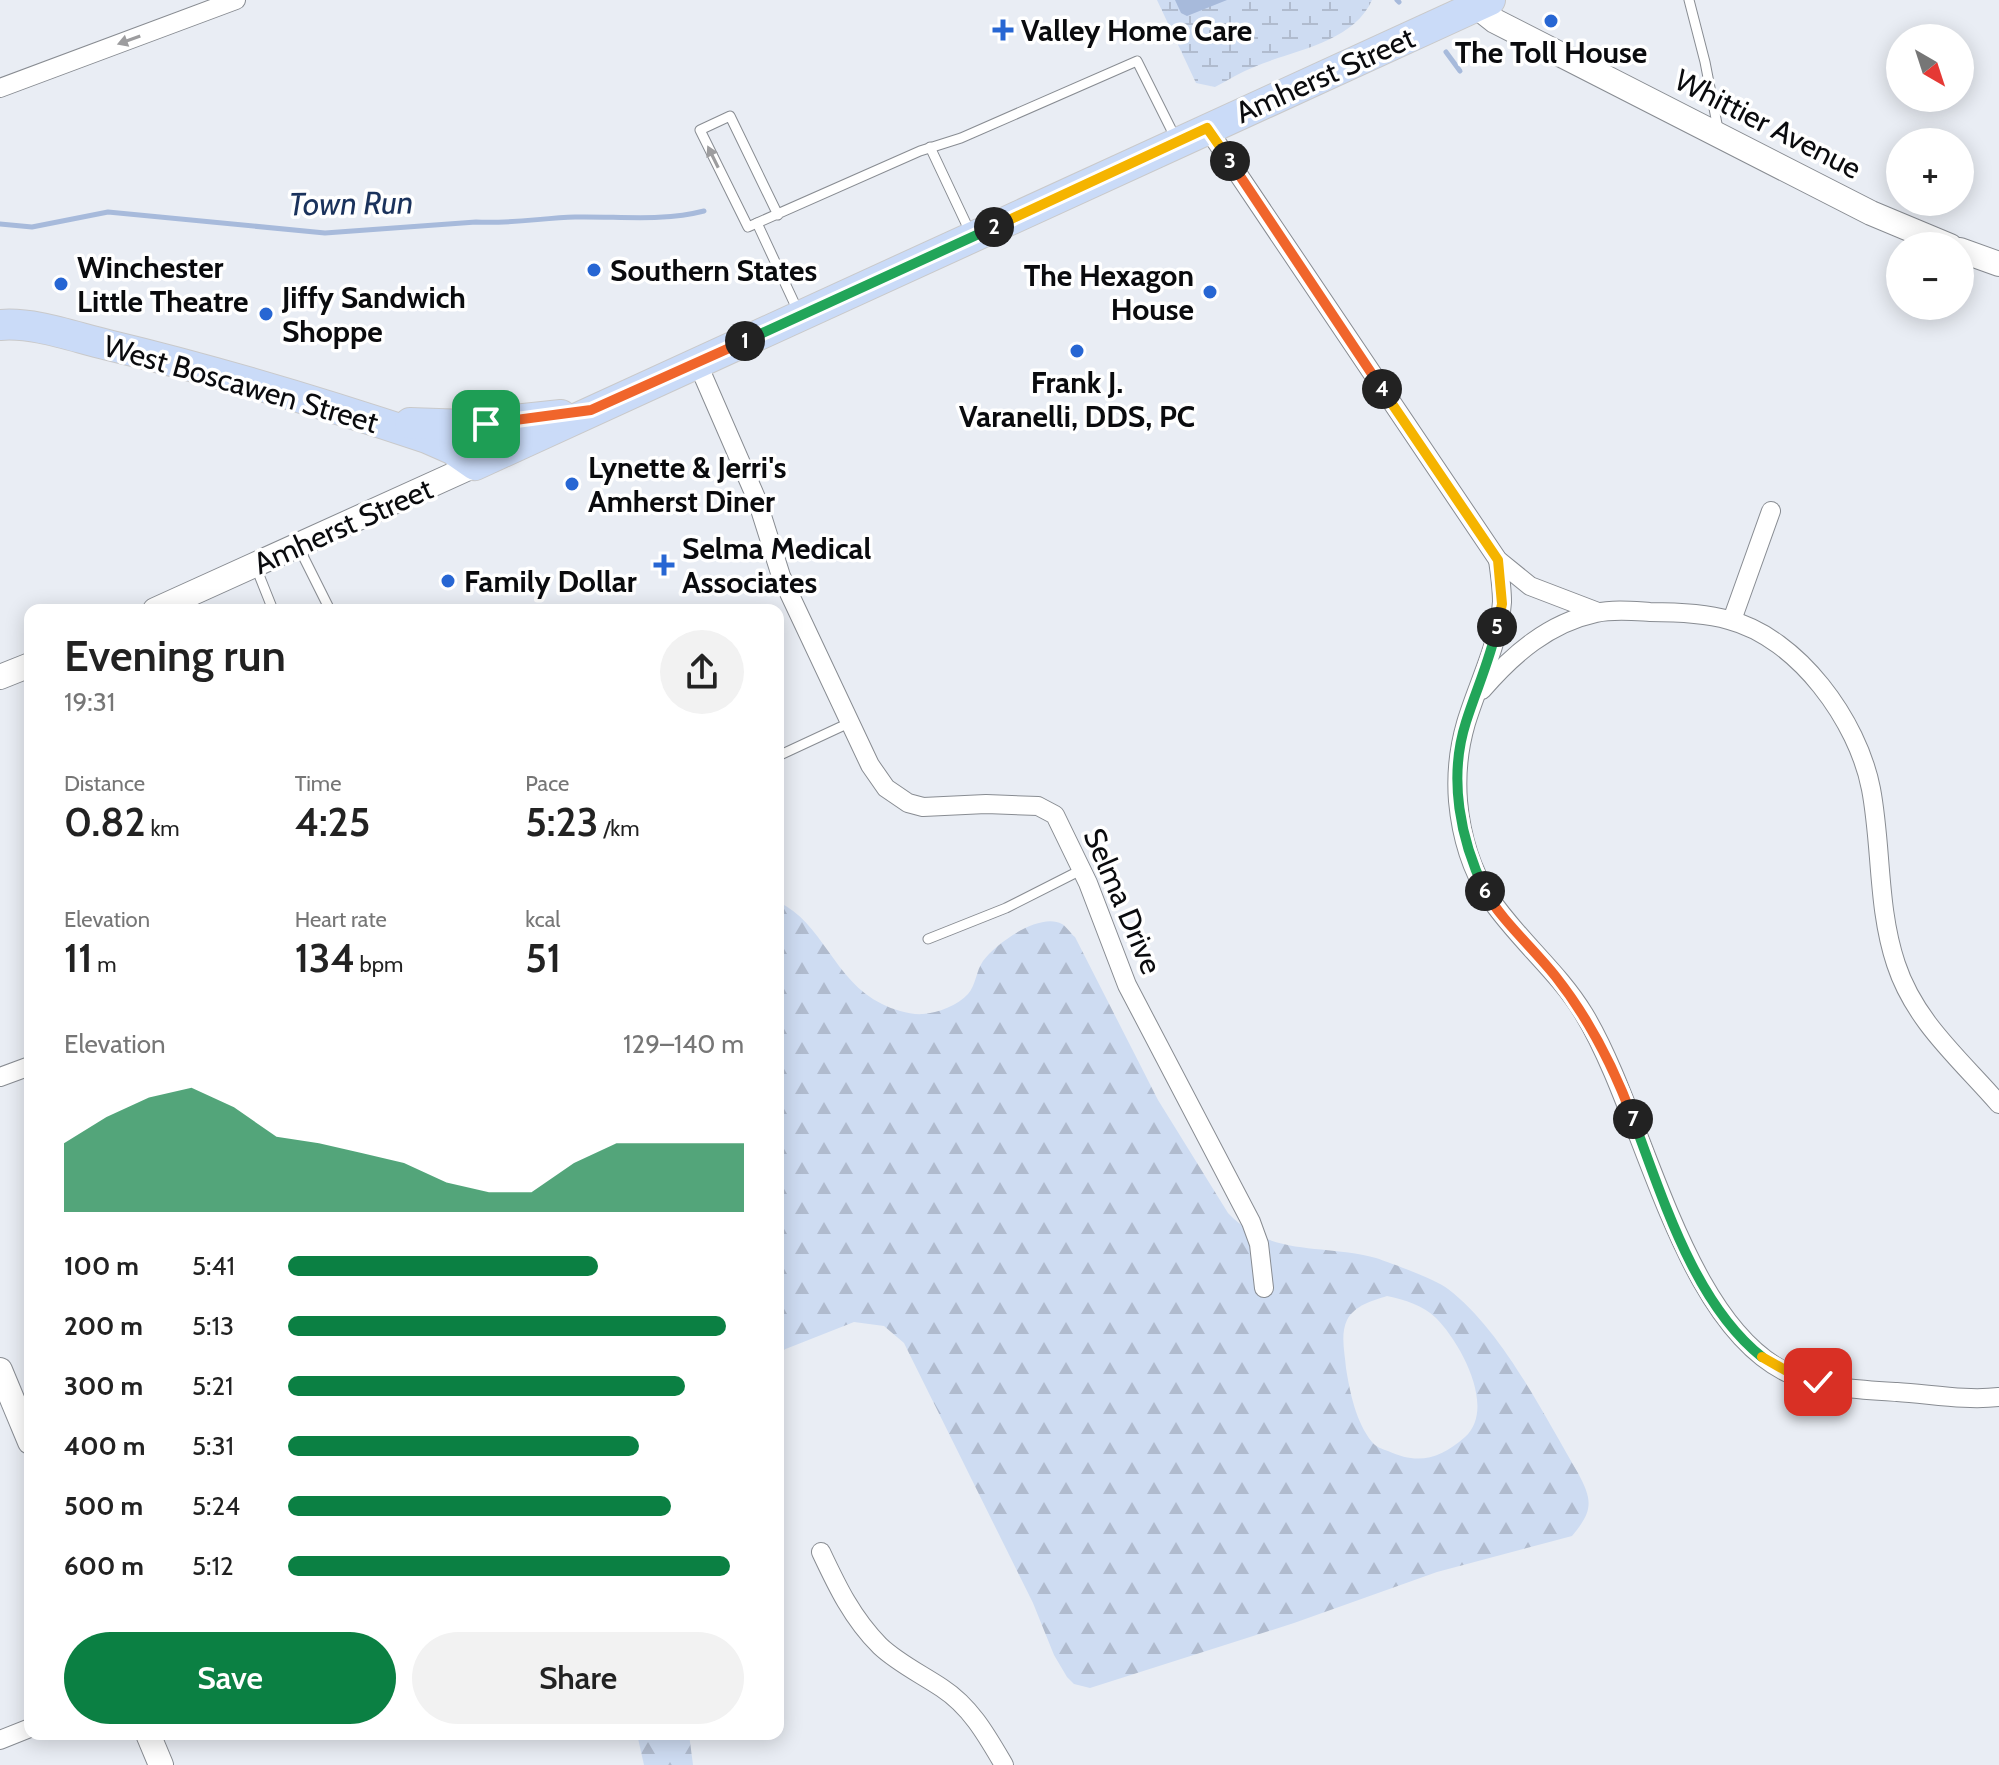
<!DOCTYPE html>
<meta charset="utf-8">
<style>
body{margin:0;font-family:Cabin,sans-serif;background:#f2f2f2;color:#222;height:100vh;display:flex;flex-direction:column;font-size:30px;white-space:nowrap}
*{box-sizing:border-box;margin:0}
p{font-size:26px;color:#767676}
.icon{flex:none;width:44px;height:44px;fill:none;stroke:currentColor;stroke-width:2;stroke-linecap:round;stroke-linejoin:round}
.map{position:relative;flex:1;overflow:hidden}
.drawer{position:absolute;left:24px;top:604px;width:760px;height:1136px;display:flex;flex-direction:column;background:#fff;border-radius:16px;box-shadow:0 4px 20px #0003}
.drawer>*{flex:none}
.needle{width:52px;rotate:141deg}
.buttons{position:absolute;left:1886px;top:24px;display:grid;gap:16px}
.buttons a{display:grid;place-items:center;width:88px;height:88px;border-radius:50%;background:#fff;box-shadow:0 4px 20px #0003;font-size:40px}
.pin{position:absolute;display:grid;place-items:center;width:68px;height:68px;color:#fff;margin:-34px;border-radius:16px;box-shadow:0 4px 12px #0006}
.km{position:absolute;width:40px;height:40px;margin:-20px;border-radius:50%;background:#222;color:#fff;font-size:22px;line-height:40px;text-align:center}
.round{display:grid;place-items:center;flex:none;width:84px;height:84px;border-radius:42px;background:#f2f2f2}
.overview{display:flex;align-items:center;justify-content:space-between;height:136px;padding:0 40px}
h1{font-size:44px;font-weight:600;line-height:60px}
.figures{display:grid;grid-template-columns:repeat(3,1fr);gap:12px;height:136px;padding:8px 40px}
.figures div{display:grid;align-content:center}
.figures b{font-size:40px;font-weight:600}
.figures small{font-size:22px;font-weight:400}
.figures p{font-size:22px}
.chart{height:224px;padding:16px 40px}
.chart p{display:flex;justify-content:space-between}
.chart svg{width:100%;height:144px;margin-top:8px;fill:#0b8043;opacity:.7}
.cta{display:flex;gap:16px;margin-top:auto;padding:16px 40px}
.cta a{flex:1;height:92px;border-radius:48px;background:#0b8043;color:#fff;font-size:32px;font-weight:600;line-height:92px;text-align:center}
.cta a+a{background:#f2f2f2;color:#222}
ul{padding:0 40px;list-style:none;font-size:26px}
li{display:grid;grid-template-columns:128px 96px 1fr;align-items:center;height:60px}
li i{height:20px;border-radius:10px;background:#0b8043}
.map>svg:first-child{display:block}
.forest{fill:url(#forest-firs);fill-rule:evenodd}
.wetland{fill:url(#wetland-marsh)}
.water{fill:#a7badb}
.lines{fill:none;stroke-linecap:round;stroke-linejoin:round}
.stream{stroke:#a7badb;stroke-width:5}
.service-casing{stroke:#888c92;stroke-width:11}
.minor-casing{stroke:#888c92;stroke-width:20}
.tertiary-casing{stroke:#888c92;stroke-width:26}
.primary-casing{stroke:#c9c9ca;stroke-width:32}
.service{stroke:#fff;stroke-width:9}
.minor{stroke:#fff;stroke-width:18}
.tertiary{stroke:#fff;stroke-width:24}
.primary{stroke:#cadbf8;stroke-width:30}
.oneway{fill:#9d9d9f}
.split-1-casing{stroke:#fff;stroke-width:16}
.split-2-casing{stroke:#fff;stroke-width:16}
.split-3-casing{stroke:#fff;stroke-width:16}
.split-4-casing{stroke:#fff;stroke-width:16}
.split-5-casing{stroke:#fff;stroke-width:16}
.split-6-casing{stroke:#fff;stroke-width:16}
.split-7-casing{stroke:#fff;stroke-width:16}
.split-8-casing{stroke:#fff;stroke-width:16}
.split-9-casing{stroke:#fff;stroke-width:16}
.split-1{stroke:#f0652b;stroke-width:10}
.split-2{stroke:#22a559;stroke-width:10}
.split-3{stroke:#f5b400;stroke-width:10}
.split-4{stroke:#f0652b;stroke-width:10}
.split-5{stroke:#f5b400;stroke-width:10}
.split-6{stroke:#22a559;stroke-width:10}
.split-7{stroke:#f0652b;stroke-width:10}
.split-8{stroke:#22a559;stroke-width:10}
.split-9{stroke:#f5b400;stroke-width:10}
.poi-dot{fill:#2766d3;stroke:#fff;stroke-width:3}
.labels{text-anchor:middle;dominant-baseline:central;stroke-width:7;stroke-linejoin:round;paint-order:stroke}
.poi-label{font-size:30px;font-weight:bold;fill:#0a0b0e;stroke:#fff;text-anchor:start}
.street-label{font-size:30px;fill:#0a0b0e;stroke:#fff}
.water-label{font-size:32px;font-style:italic;fill:#1a325c;stroke:#fff}
</style>
<div class="map">
<svg width="1999" height="1765" viewBox="0 0 1999 1765">
<defs>
<pattern id="forest-firs" width="22" height="20" patternUnits="userSpaceOnUse" patternTransform="scale(2)"><rect width="22" height="20" fill="#cedcf2"/><path d="M5 1l3.5 6h-7zM16 11l3.5 6h-7z" fill="#b0bbce"/></pattern>
<pattern id="wetland-marsh" width="20" height="14" patternUnits="userSpaceOnUse" patternTransform="scale(2)"><rect width="20" height="14" fill="#cedcf2"/><path d="M1 5h8M5 5V1M11 12h8M15 12V8" fill="none" stroke="#b0bbce"/></pattern>
</defs>
<rect width="100%" height="100%" fill="#e9edf4"/>
<g class="forest">
<path d="M778,902C822,921 834,981 882,1004C894,1010 910,1015 923,1014C938,1013 958,1005 968,994C976,985 976,971 983,961C996,943 1040,912 1062,924C1067,927 1071,934 1075,937L1158,1100L1228,1213C1271,1258 1322,1243 1376,1258C1391,1263 1437,1280 1448,1289C1502,1330 1544,1415 1578,1473C1593,1501 1593,1511 1572,1536L1437,1572L1294,1623L1090,1688L1074,1684L1067,1677L1054,1655L1033,1603L904,1343L884,1326L854,1322L778,1352ZM1387,1296C1405,1300 1423,1305 1436,1318C1460,1342 1497,1408 1465,1437C1440,1459 1418,1465 1388,1451C1382,1449 1376,1447 1372,1442C1356,1422 1350,1393 1346,1368C1345,1353 1340,1335 1347,1320C1355,1305 1372,1301 1387,1296Z"/>
<polygon points="637,1734 689,1734 693,1765 644,1765"/>
</g>
<path class="wetland" d="M1157,0H1372C1353,43 1293,50 1254,67C1241,72 1228,80 1215,87L1196,83Z"/>
<polygon class="water" points="1175,0 1227,0 1187,16 1181,13"/>
<g class="lines">
<g class="stream">
<polyline points="1397,0 1399,2"/>
<polyline points="1446,52 1460,71"/>
<path d="M0,224L32,227L108,212L325,233L476,222C510,224 542,218 575,217C619,216 661,222 704,211"/>
</g>
<g class="service-casing">
<g id="service">
<polyline points="1689,0 1705,62 1718,129"/>
<polyline points="930,147 971,234"/>
<polyline points="778,215 730,116 700,130 748,227 920,151 961,138 1137,61 1176,139"/>
<polyline points="757,223 798,311"/>
<polyline points="298,546 330,610"/>
<polyline points="255,565 273,610"/>
<polyline points="778,756 849,723"/>
<polyline points="928,939 1006,908 1081,870"/>
</g>
</g>
<g class="minor-casing">
<g id="minor">
<polyline points="0,88 236,0"/>
<polyline points="1207,128 1498,560 1530,586 1598,612"/>
<polyline points="697,362 757,500 781,576 870,765 886,788 908,803 923,807 986,804 1038,806 1055,815 1088,883 1127,985 1251,1222 1259,1244 1264,1288"/>
<path d="M1498,560C1500,574 1502,588 1502,602C1499,644 1478,683 1466,723C1459,747 1456,775 1458,801C1461,834 1471,869 1489,897C1517,939 1558,971 1584,1014C1645,1114 1681,1325 1790,1374C1823,1388 1862,1390 1897,1392C1930,1394 1966,1401 1999,1397"/>
<polyline points="1732,620 1771,511"/>
<path d="M1482,690C1513,654 1549,623 1596,613C1613,609 1633,611 1650,612C1676,612 1704,613 1729,620C1798,638 1858,721 1871,789C1882,847 1877,907 1896,964C1915,1022 1960,1059 1999,1104"/>
<polyline points="0,1077 30,1066"/>
<path d="M821,1552C837,1586 852,1618 880,1646C898,1663 921,1674 942,1688C971,1707 987,1736 1004,1765"/>
<polyline points="0,1740 30,1728"/>
</g>
</g>
<g class="tertiary-casing">
<g id="tertiary">
<polyline points="1476,6 1495,21 1871,213 1950,246"/>
<polyline points="1960,250 1999,264"/>
<polyline points="155,610 475,465"/>
<polyline points="0,677 30,665"/>
<polyline points="0,1370 30,1442"/>
<polyline points="148,1734 161,1765"/>
</g>
</g>
<g class="primary-casing">
<g id="primary">
<path d="M0,325C35,322 74,337 108,345C217,371 322,403 427,438L452,449L475,465L1490,0"/>
<polyline points="410,423 466,425 561,415"/>
</g>
</g>
<use href="#service" class="service"/>
<use href="#minor" class="minor"/>
<use href="#tertiary" class="tertiary"/>
<use href="#primary" class="primary"/>
</g>
<defs><path id="oneway-solid" d="M-6-.8H1V-3.2L6.5 0L1 3.2V.8H-6Z" transform="scale(2)"/></defs>
<g class="oneway">
<use href="#oneway-solid" transform="translate(129 40) rotate(160)"/>
<use href="#oneway-solid" transform="translate(713 157) rotate(-116)"/>
</g>
<g class="lines">
<g class="split-1-casing">
<polyline id="split-1" points="486,424 591,410 745,341"/>
</g>
<g class="split-2-casing">
<polyline id="split-2" points="745,341 994,227"/>
</g>
<g class="split-3-casing">
<polyline id="split-3" points="994,227 1207,128 1230,161"/>
</g>
<g class="split-4-casing">
<polyline id="split-4" points="1230,161 1382,389"/>
</g>
<g class="split-5-casing">
<polyline id="split-5" points="1382,389 1498,560 1502,604 1497,627"/>
</g>
<g class="split-6-casing">
<path id="split-6" d="M1485,891C1460,839 1448,778 1466,722C1476,690 1490,660 1497,627"/>
</g>
<g class="split-7-casing">
<path id="split-7" d="M1485,891C1501,920 1535,950 1556,977C1590,1020 1614,1068 1633,1119"/>
</g>
<g class="split-8-casing">
<path id="split-8" d="M1633,1119C1663,1198 1694,1303 1762,1357"/>
</g>
<g class="split-9-casing">
<polyline id="split-9" points="1762,1357 1792,1374 1818,1382"/>
</g>
<use href="#split-1" class="split-1"/>
<use href="#split-2" class="split-2"/>
<use href="#split-3" class="split-3"/>
<use href="#split-4" class="split-4"/>
<use href="#split-5" class="split-5"/>
<use href="#split-6" class="split-6"/>
<use href="#split-7" class="split-7"/>
<use href="#split-8" class="split-8"/>
<use href="#split-9" class="split-9"/>
</g>
<g class="poi-dot">
<circle cx="1551" cy="21" r="8"/>
<path d="M999 18h8v8h8v8h-8v8h-8v-8h-8v-8h8z"/>
<circle cx="594" cy="270" r="8"/>
<circle cx="61" cy="284" r="8"/>
<circle cx="1210" cy="292" r="8"/>
<circle cx="266" cy="314" r="8"/>
<circle cx="1077" cy="351" r="8"/>
<circle cx="572" cy="484" r="8"/>
<path d="M660 553h8v8h8v8h-8v8h-8v-8h-8v-8h8z"/>
<circle cx="448" cy="581" r="8"/>
</g>
<g class="labels">
<g class="poi-label">
<text x="1021" y="30">Valley Home Care</text>
<text x="1551" y="52" text-anchor="middle">The Toll House</text>
<text x="77" y="267">Winchester<tspan x="77" dy="34">Little Theatre</tspan></text>
<text x="610" y="270">Southern States</text>
<text x="1194" y="275" text-anchor="end">The Hexagon<tspan x="1194" dy="34">House</tspan></text>
<text x="282" y="297">Jiffy Sandwich<tspan x="282" dy="34">Shoppe</tspan></text>
<text x="1077" y="382" text-anchor="middle">Frank J.<tspan x="1077" dy="34">Varanelli, DDS, PC</tspan></text>
<text x="588" y="467">Lynette &amp; Jerri's<tspan x="588" dy="34">Amherst Diner</tspan></text>
<text x="682" y="548">Selma Medical<tspan x="682" dy="34">Associates</tspan></text>
<text x="464" y="581">Family Dollar</text>
</g>
<g class="street-label">
<text transform="translate(1325 75) rotate(-24)">Amherst Street</text>
<text transform="translate(1768 124) rotate(27)">Whittier Avenue</text>
<text transform="translate(241 384) rotate(16)">West Boscawen Street</text>
<text transform="translate(343 526) rotate(-24)">Amherst Street</text>
<text transform="translate(1123 901) rotate(67)">Selma Drive</text>
</g>
<g class="water-label">
<text transform="translate(351 203) rotate(-1)">Town Run</text>
</g>
</g>
</svg>
<div class="buttons">
<a><svg class="needle" viewBox="-14 -14 28 28"><path d="M0-13l5 13h-10z" fill="#e53935"/><path d="M0 13l5-13h-10z" fill="#767676"/></svg></a>
<a>+</a>
<a>−</a>
</div>
<div class="pin" style="left:486px;top:424px;background:#1e9e55"><svg class="icon" aria-label="arrive" viewBox="0 0 24 24"><path d="M6 21V4h12l-3 4 3 4H6"/></svg></div>
<div class="pin" style="left:1818px;top:1382px;background:#d93025"><svg class="icon" aria-label="check" viewBox="0 0 24 24"><path d="M5 12l5 5 9-10"/></svg></div>
<b class="km" style="left:745px;top:341px">1</b>
<b class="km" style="left:994px;top:227px">2</b>
<b class="km" style="left:1230px;top:161px">3</b>
<b class="km" style="left:1382px;top:389px">4</b>
<b class="km" style="left:1497px;top:627px">5</b>
<b class="km" style="left:1485px;top:891px">6</b>
<b class="km" style="left:1633px;top:1119px">7</b>
<section class="drawer">
<div class="overview"><div><h1>Evening run</h1><p>19:31</p></div><a class="round"><svg class="icon" aria-label="share" viewBox="0 0 24 24"><path d="M12 15V3M7 8l5-5 5 5M5 13v7h14v-7"/></svg></a></div>
<div class="figures">
<div><p>Distance</p><b>0.82<small> km</small></b></div>
<div><p>Time</p><b>4:25</b></div>
<div><p>Pace</p><b>5:23<small> /km</small></b></div>
</div>
<div class="figures">
<div><p>Elevation</p><b>11<small> m</small></b></div>
<div><p>Heart rate</p><b>134<small> bpm</small></b></div>
<div><p>kcal</p><b>51</b></div>
</div>
<div class="chart"><p><span>Elevation</span>129–140 m</p>
<svg viewBox="0 0 160 44" preserveAspectRatio="none"><path d="M0 44V23L10 15L20 9L30 6L40 12L50 21L60 23L70 26L80 29L90 35L100 38L110 38L120 29L130 23L140 23L150 23L160 23V44z"/></svg>
</div>
<ul>
<li><b>100 m</b>5:41<i style="width:68%"></i></li>
<li><b>200 m</b>5:13<i style="width:96%"></i></li>
<li><b>300 m</b>5:21<i style="width:87%"></i></li>
<li><b>400 m</b>5:31<i style="width:77%"></i></li>
<li><b>500 m</b>5:24<i style="width:84%"></i></li>
<li><b>600 m</b>5:12<i style="width:97%"></i></li>
</ul>
<div class="cta"><a>Save</a><a>Share</a></div>
</section>
</div>
